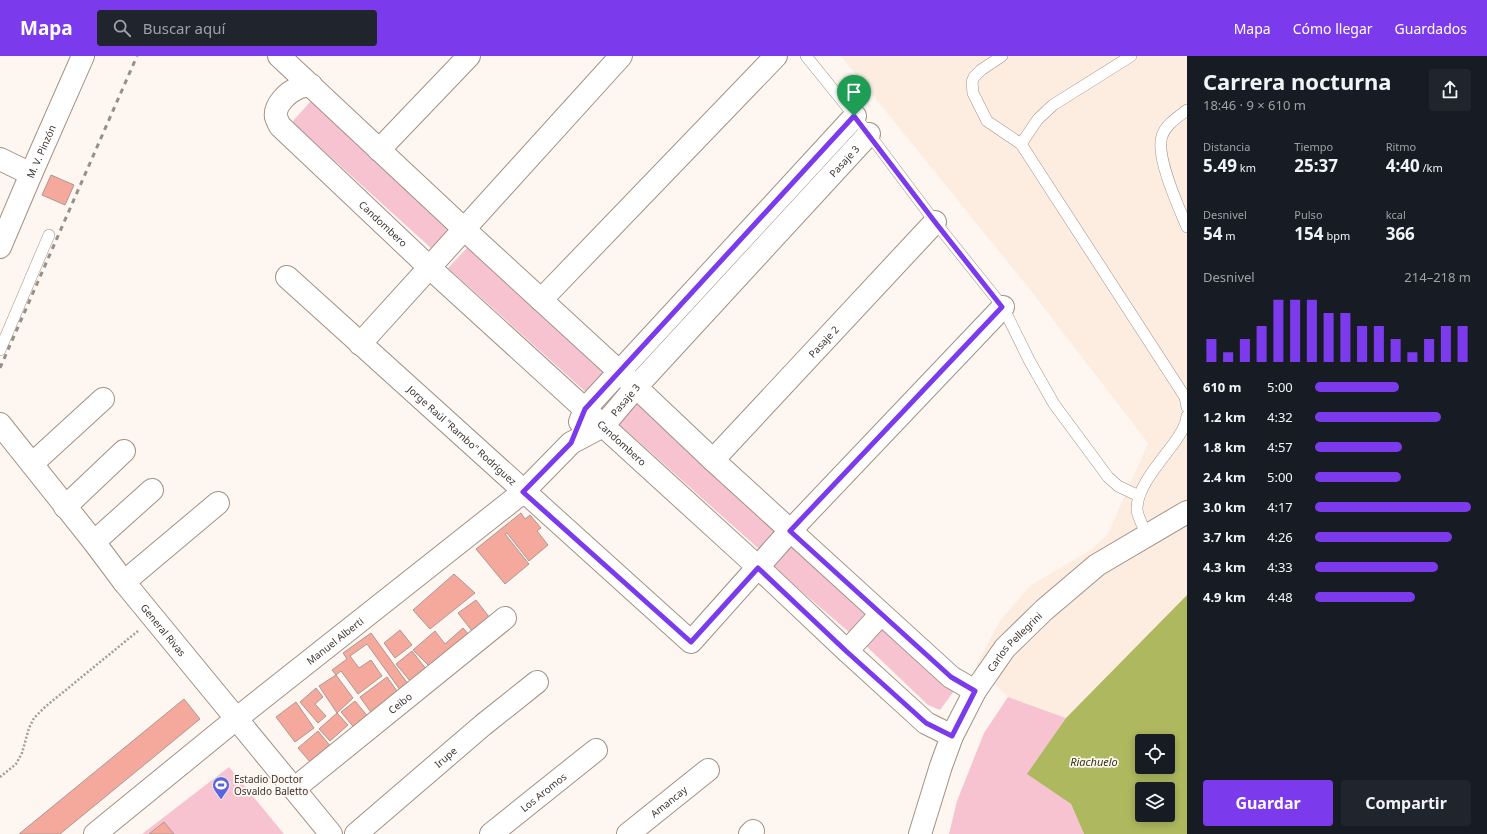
<!DOCTYPE html>
<html lang="es">
<meta charset="utf-8">
<style>
body{margin:0;font-family:"Noto Sans",sans-serif;background:#20242c;color:#f1f3f6;height:100vh;display:flex;flex-direction:column;font-size:15px;white-space:nowrap}
*{box-sizing:border-box;margin:0}
p{font-size:13px;color:#9ea1a6}
.icon{flex:none;width:22px;height:22px;fill:none;stroke:currentColor;stroke-width:2;stroke-linecap:round;stroke-linejoin:round}
.map{position:relative;flex:1;overflow:hidden}
.side{display:flex;flex-direction:column;background:#171b24;width:300px}
.side>*{flex:none}
.tools{position:absolute;left:1135px;top:678px;display:grid;gap:8px}
.tools a{display:grid;place-items:center;width:40px;height:40px;border-radius:4px;background:#171b24;box-shadow:0 2px 10px #0003;font-size:20px}
.pin{position:absolute;display:grid;place-items:center;width:34px;height:34px;color:#fff;margin:-41px -17px;border-radius:50% 50% 50% 0;rotate:-45deg;box-shadow:0 0 4px #0007}
.pin .icon{rotate:45deg}
.round{display:grid;place-items:center;flex:none;width:42px;height:42px;border-radius:4px;background:#20242c}
.head{display:flex;align-items:center;justify-content:space-between;height:68px;padding:0 16px}
h1{font-size:22px;font-weight:700;line-height:30px}
.stats{display:grid;grid-template-columns:repeat(3,1fr);gap:6px;height:68px;padding:4px 16px}
.stats div{display:grid;align-content:center}
.stats b{font-size:17px;font-weight:700}
.stats small{font-size:11px;font-weight:400}
.stats p{font-size:11px}
.chart{height:112px;padding:8px 16px}
.chart p{display:flex;justify-content:space-between}
.chart svg{width:100%;height:72px;margin-top:4px;stroke:#7c3aed;stroke-width:6}
.action{display:flex;gap:8px;margin-top:auto;padding:8px 16px}
.action a{flex:1;height:46px;border-radius:4px;background:#7c3aed;color:#fff;font-size:16px;font-weight:700;line-height:46px;text-align:center}
.action a+a{background:#20242c;color:#f1f3f6}
ul{padding:0 16px;list-style:none;font-size:13px}
li{display:grid;grid-template-columns:64px 48px 1fr;align-items:center;height:30px}
li i{height:10px;border-radius:5px;background:#7c3aed}
header{display:flex;align-items:center;gap:24px;box-sizing:border-box;height:56px;padding:0 20px;background:#7c3aed;color:#fff}
header strong{font-size:19px}
nav{display:flex;gap:22px;margin-inline-start:auto;font-size:14px}
.search{width:280px;height:36px;background:#20242c;display:flex;align-items:center;gap:10px;box-sizing:border-box;padding:0 14px;border-radius:4px;color:#9ea1a6;font-size:15px}
main{display:flex;flex:1;min-height:0}
.map>svg:first-child{display:block}
.built{fill:#fdede1}
.green{fill:#f7c3d1}
.water{fill:#aeb95f;fill-rule:evenodd}
.building{fill:#f5a89c;stroke:#ae9793}
.lines{fill:none;stroke-linecap:round;stroke-linejoin:round}
.lane-casing{stroke:#a39184;stroke-width:12}
.street-casing{stroke:#a39184;stroke-width:24}
.path{stroke:#a59d98;stroke-width:2.5;stroke-dasharray:2 2;stroke-linecap:butt}
.lane{stroke:#fff;stroke-width:11}
.street{stroke:#fff;stroke-width:22}
.rail{stroke:#978f8a;stroke-width:3;stroke-dasharray:5 5;stroke-linecap:butt}
.route-casing{stroke:#fff;stroke-width:8}
.route{stroke:#7c3aed;stroke-width:5}
.labels{text-anchor:middle;dominant-baseline:central;stroke-width:3.5;stroke-linejoin:round;paint-order:stroke}
.street-label{font-size:10px;fill:#3d3530;stroke:#fef6f1}
.poi-label{font-size:10px;fill:#3d3530;stroke:#fef6f1;text-anchor:start}
.water-label{font-size:11px;font-style:italic;fill:#31360f;stroke:#fef6f1}
</style>
<header>
<strong>Mapa</strong>
<div class="search"><svg class="icon" aria-label="search" viewBox="0 0 24 24"><circle cx="10" cy="10" r="6"/><path d="M15 15l6 6"/></svg>Buscar aquí</div>
<nav><a>Mapa</a><a>Cómo llegar</a><a>Guardados</a></nav>
</header>
<main>
<div class="map">
<svg width="1187" height="778" viewBox="0 0 1187 778">
<rect width="100%" height="100%" fill="#fef6f1"/>
<polygon class="built" points="841,0 1187,0 1187,539 1066,662 1008,641 976,610 999,566 1031,529 1091,494 1108,478 1148,387 1028,231"/>
<g class="green">
<polygon points="311,45 451,171 431,192 292,66"/>
<polygon points="468,191 607,317 588,338 448,212"/>
<polygon points="639,346 779,472 759,493 619,368"/>
<polygon points="790,487 870,555 850,577 771,509"/>
<polygon points="882,565 954,635 940,654 928,649 863,587"/>
<polygon points="1008,641 1066,662 1028,718 1071,748 1084,778 949,778 957,745 984,677"/>
<polygon points="229,711 284,778 142,778"/>
</g>
<path class="water" d="M1187,539V778H1084L1071,748L1027,718L1066,662ZM1142,685H1168V711H1142ZM1142,733H1168V759H1142Z"/>
<g class="building">
<polygon points="51,119 74,129 65,149 42,139"/>
<polygon points="521,457 525,463 530,459 541,472 537,475 548,489 529,505 507,477 505,478 529,508 505,528 476,493"/>
<polygon points="454,518 475,537 430,573 413,554"/>
<polygon points="476,544 493,566 476,580 458,557"/>
<polygon points="463,572 470,580 430,611 413,594 435,575 445,588"/>
<polygon points="400,574 412,589 395,602 384,587"/>
<polygon points="371,577 411,632 403,638 367,588 350,600 359,612 371,604 382,620 358,638 341,615 336,619 332,614 347,603 343,597"/>
<polygon points="412,595 430,618 415,631 396,608"/>
<polygon points="336,619 353,642 337,657 319,630"/>
<polygon points="387,621 402,642 375,662 360,641"/>
<polygon points="316,632 323,641 315,648 326,660 318,667 300,646"/>
<polygon points="184,643 200,663 60,778 19,778"/>
<polygon points="355,645 370,663 356,674 341,656"/>
<polygon points="296,646 314,672 295,686 276,661"/>
<polygon points="337,657 348,669 330,685 319,673"/>
<polygon points="318,675 336,697 317,714 298,692"/>
<polygon points="164,766 174,778 149,778"/>
</g>
<g class="lines">
<g class="lane-casing">
<g id="lane">
<polyline points="806,0 869,78 935,166 1003,251 1029,304 1054,348 1108,421 1118,430 1139,440"/>
<polyline points="1002,0 981,14 974,21 972,26 973,37 987,65 1021,88 1185,341 1187,351"/>
<path d="M1187,54C1177,62 1166,68 1162,80C1155,100 1179,152 1187,171"/>
<polyline points="1021,88 1038,63 1053,49 1131,0"/>
<polyline points="0,294 49,179"/>
<path d="M1147,479C1144,472 1138,462 1137,454C1136,432 1161,405 1174,387C1180,379 1186,370 1187,360"/>
</g>
</g>
<g class="street-casing">
<g id="street">
<polyline points="279,0 465,174 636,331 713,404 951,621 975,635"/>
<path id="s1" d="M311,29C307,30 302,30 298,32C288,36 274,49 276,61C277,64 279,68 280,70L430,212L758,511L847,595L926,667L952,680"/>
<polyline points="379,94 469,0"/>
<polyline points="0,103 31,118"/>
<path id="s2" d="M0,191L31,118L83,0"/>
<path id="s3" d="M287,221L691,586L790,475L1003,251"/>
<polyline points="541,244 776,0"/>
<polyline points="360,288 621,0"/>
<polyline points="580,366 585,353 855,60"/>
<path id="s4" d="M0,368L94,486L124,526L331,778"/>
<path id="s5" d="M713,404L935,166"/>
<polyline points="32,408 103,343"/>
<polyline points="65,451 124,395"/>
<polyline points="94,486 152,434"/>
<polyline points="124,526 218,447"/>
<polyline points="847,595 881,558"/>
<path id="s6" d="M295,732L505,562"/>
<path id="s7" d="M95,778L236,663L523,436L571,387L603,370L636,331L869,78"/>
<path id="s8" d="M356,778L483,669L537,626"/>
<path id="s9" d="M491,778L596,694"/>
<path id="s10" d="M628,778L708,714"/>
<polyline points="750,778 753,775"/>
<path id="s11" d="M920,778L941,710L952,680L975,635L1005,592L1044,554L1097,509L1187,456"/>
</g>
</g>
<polyline class="path" points="0,721 16,708 22,697 29,672 34,662 45,651 138,575"/>
<use href="#lane" class="lane"/>
<use href="#street" class="street"/>
<polyline class="rail" points="0,312 137,0"/>
</g>
<g class="lines">
<g class="route-casing">
<polygon id="route" points="854,60 935,166 1002,251 790,475 951,621 975,635 952,680 926,667 846,595 758,512 691,586 523,436 571,387 585,353"/>
</g>
<use href="#route" class="route"/>
</g>
<defs>
<g id="stadium-pin" transform="scale(0.9)"><path d="M0 17L-7.5 6A9.5 9.5 0 1 1 7.5 6Z" fill="#5a64dc" stroke="#fef6f1"/><path d="M0-5a6.5 5 0 1 0 0 10a6.5 5 0 1 0 0-10ZM-3.5-1.8h7v3.6h-7Z" fill="#fff"/></g>
</defs>
<g fill-rule="evenodd">
<use href="#stadium-pin" x="221" y="729"/>
</g>
<g class="labels">
<g class="street-label">
<text stroke="none"><textPath href="#s2" startOffset="104">M. V. Pinzón</textPath></text>
<text stroke="none"><textPath href="#s7" startOffset="1011">Pasaje 3</textPath></text>
<text stroke="none"><textPath href="#s1" startOffset="204">Candombero</textPath></text>
<text stroke="none"><textPath href="#s5" startOffset="162">Pasaje 2</textPath></text>
<text stroke="none"><textPath href="#s7" startOffset="687">Pasaje 3</textPath></text>
<text stroke="none"><textPath href="#s3" startOffset="236">Jorge Raúl "Rambo" Rodríguez</textPath></text>
<text stroke="none"><textPath href="#s1" startOffset="528">Candombero</textPath></text>
<text stroke="none"><textPath href="#s4" startOffset="263">General Rivas</textPath></text>
<text stroke="none"><textPath href="#s7" startOffset="308">Manuel Alberti</textPath></text>
<text stroke="none"><textPath href="#s11" startOffset="217">Carlos Pellegrini</textPath></text>
<text stroke="none"><textPath href="#s6" startOffset="135">Ceibo</textPath></text>
<text stroke="none"><textPath href="#s8" startOffset="118">Irupe</textPath></text>
<text stroke="none"><textPath href="#s9" startOffset="67">Los Aromos</textPath></text>
<text stroke="none"><textPath href="#s10" startOffset="52">Amancay</textPath></text>
</g>
<g class="poi-label">
<text x="234" y="723">Estadio Doctor<tspan x="234" dy="12">Osvaldo Baletto</tspan></text>
</g>
<g class="water-label">
<text x="1094" y="705">Riachuelo</text>
</g>
</g>
</svg>
<div class="tools">
<a><svg class="icon" aria-label="locate" viewBox="0 0 24 24"><circle cx="12" cy="12" r="6"/><path d="M12 2v4M12 18v4M2 12h4M18 12h4"/></svg></a>
<a><svg class="icon" aria-label="layers" viewBox="0 0 24 24"><path d="M12 4l9 5-9 5-9-5zM3 14l9 5 9-5"/></svg></a>
</div>
<div class="pin" style="left:854px;top:60px;background:#1e9e55"><svg class="icon" aria-label="arrive" viewBox="0 0 24 24"><path d="M6 21V4h12l-3 4 3 4H6"/></svg></div>
</div>
<section class="side">
<div class="head"><div><h1>Carrera nocturna</h1><p>18:46 · 9 × 610 m</p></div><a class="round"><svg class="icon" aria-label="share" viewBox="0 0 24 24"><path d="M12 15V3M7 8l5-5 5 5M5 13v7h14v-7"/></svg></a></div>
<div class="stats">
<div><p>Distancia</p><b>5.49<small> km</small></b></div>
<div><p>Tiempo</p><b>25:37</b></div>
<div><p>Ritmo</p><b>4:40<small> /km</small></b></div>
</div>
<div class="stats">
<div><p>Desnivel</p><b>54<small> m</small></b></div>
<div><p>Pulso</p><b>154<small> bpm</small></b></div>
<div><p>kcal</p><b>366</b></div>
</div>
<div class="chart"><p><span>Desnivel</span>214–218 m</p>
<svg viewBox="0 0 160 44" preserveAspectRatio="none"><path d="M5 44V30M15 44V38M25 44V30M35 44V22M45 44V6M55 44V6M65 44V6M75 44V14M85 44V14M95 44V22M105 44V22M115 44V30M125 44V38M135 44V30M145 44V22M155 44V22"/></svg>
</div>
<ul>
<li><b>610 m</b>5:00<i style="width:54%"></i></li>
<li><b>1.2 km</b>4:32<i style="width:81%"></i></li>
<li><b>1.8 km</b>4:57<i style="width:56%"></i></li>
<li><b>2.4 km</b>5:00<i style="width:55%"></i></li>
<li><b>3.0 km</b>4:17<i style="width:100%"></i></li>
<li><b>3.7 km</b>4:26<i style="width:88%"></i></li>
<li><b>4.3 km</b>4:33<i style="width:79%"></i></li>
<li><b>4.9 km</b>4:48<i style="width:64%"></i></li>
</ul>
<div class="action"><a>Guardar</a><a>Compartir</a></div>
</section>
</main>
